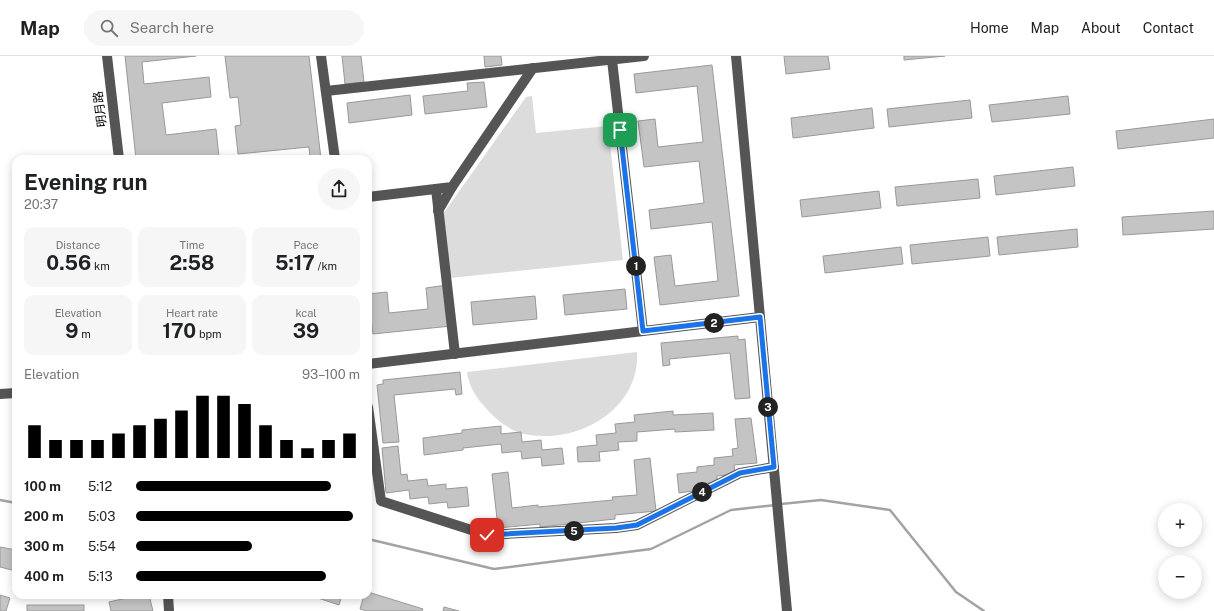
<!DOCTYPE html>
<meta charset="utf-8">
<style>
body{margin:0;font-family:"Public Sans","Noto Sans SC",sans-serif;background:#f6f6f6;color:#202124;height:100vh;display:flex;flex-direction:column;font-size:15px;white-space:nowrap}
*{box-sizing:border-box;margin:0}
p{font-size:13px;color:#757577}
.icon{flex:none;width:22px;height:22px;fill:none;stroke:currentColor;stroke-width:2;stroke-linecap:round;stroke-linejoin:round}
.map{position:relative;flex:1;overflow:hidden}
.details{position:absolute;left:12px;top:99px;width:360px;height:444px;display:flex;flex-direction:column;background:#fff;border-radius:12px;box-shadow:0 2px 10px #0003}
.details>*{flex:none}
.controls{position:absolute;left:1158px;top:447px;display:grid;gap:8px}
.controls a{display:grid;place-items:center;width:44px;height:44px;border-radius:50%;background:#fff;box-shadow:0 2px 10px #0003;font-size:20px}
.pin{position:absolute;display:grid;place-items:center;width:34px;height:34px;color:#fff;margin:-17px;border-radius:8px;box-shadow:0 2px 6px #0006}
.km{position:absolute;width:20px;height:20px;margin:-10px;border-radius:50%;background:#222;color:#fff;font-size:11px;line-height:20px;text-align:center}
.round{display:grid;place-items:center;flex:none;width:42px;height:42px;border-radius:21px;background:#f6f6f6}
.summary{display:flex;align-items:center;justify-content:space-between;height:68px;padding:0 12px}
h1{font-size:22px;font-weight:700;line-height:30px}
.stats{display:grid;grid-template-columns:repeat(3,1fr);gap:6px;height:68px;padding:4px 12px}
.stats div{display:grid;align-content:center;border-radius:10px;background:#f6f6f6;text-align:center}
.stats b{font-size:20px;font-weight:700}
.stats small{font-size:11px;font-weight:400}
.stats p{font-size:11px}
.chart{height:112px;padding:8px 12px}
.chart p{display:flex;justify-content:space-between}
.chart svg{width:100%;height:72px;margin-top:4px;stroke:#000;stroke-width:6}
ul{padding:0 12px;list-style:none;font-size:13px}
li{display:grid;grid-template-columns:64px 48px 1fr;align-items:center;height:30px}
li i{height:10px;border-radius:5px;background:#000}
header{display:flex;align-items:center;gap:24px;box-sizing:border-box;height:56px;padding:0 20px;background:#fff;border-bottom:1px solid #e0e0e0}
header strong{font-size:19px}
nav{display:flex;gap:22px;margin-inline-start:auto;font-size:14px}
.search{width:280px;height:36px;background:#f6f6f6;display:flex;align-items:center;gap:10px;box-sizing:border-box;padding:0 14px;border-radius:22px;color:#757577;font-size:15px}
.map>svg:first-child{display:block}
.green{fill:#dcdcdc}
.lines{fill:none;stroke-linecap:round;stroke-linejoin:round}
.stream{stroke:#a3a3a3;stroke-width:2.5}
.building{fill:#c4c4c4;stroke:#999}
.minor{stroke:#555;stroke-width:10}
.route-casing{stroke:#fff;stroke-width:8}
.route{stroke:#1a73e8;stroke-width:5}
.labels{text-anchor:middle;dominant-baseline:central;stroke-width:3;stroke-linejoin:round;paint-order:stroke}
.street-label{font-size:12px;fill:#000;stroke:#fff}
</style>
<header>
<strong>Map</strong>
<div class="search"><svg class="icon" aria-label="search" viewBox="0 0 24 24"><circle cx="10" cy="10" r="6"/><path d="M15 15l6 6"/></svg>Search here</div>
<nav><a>Home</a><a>Map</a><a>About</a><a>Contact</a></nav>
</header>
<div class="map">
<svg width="1214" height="555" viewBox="0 0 1214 555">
<rect width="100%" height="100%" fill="#fff"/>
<g class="green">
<polygon points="532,40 536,77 608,70 623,204 450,222 443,158 526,41"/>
<path d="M637,296C640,347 591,380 545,380C535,380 524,379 515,375C503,369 493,361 484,350C475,340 469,330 467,316Z"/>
</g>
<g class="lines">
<g class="stream">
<polyline points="0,444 16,447"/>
<polyline points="781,448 821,444 890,454 956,536 984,555"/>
<polyline points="368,483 494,513 651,493 731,454 776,449"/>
</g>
</g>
<g class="building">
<polygon points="125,0 196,0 142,6 144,28 209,21 211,41 162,47 166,79 216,73 219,101 136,103"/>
<polygon points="225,0 309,0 321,103 310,103 309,91 238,98 235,70 241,69 238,41 230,42"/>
<polygon points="342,0 361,0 364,26 345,28"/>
<polygon points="484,0 501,0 502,9 485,11"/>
<polygon points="784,0 828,0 830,13 786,18"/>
<polygon points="904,0 945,0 904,4"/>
<polygon points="712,9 739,240 660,249 654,201 671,199 675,230 718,225 712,166 651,173 649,154 704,147 699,105 644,111 638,65 655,63 658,91 703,86 697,30 636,37 634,18"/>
<polygon points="484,26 487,51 425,58 423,40 468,35 467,27"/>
<polygon points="410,39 412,59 349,67 347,47"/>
<polygon points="1068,40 1070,58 992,66 989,49"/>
<polygon points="970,44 972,62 889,71 887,53"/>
<polygon points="872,52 874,72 793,82 791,62"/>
<polygon points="1214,63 1214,82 1118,93 1116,75"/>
<polygon points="1073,111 1075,130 996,139 994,120"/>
<polygon points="978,123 980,142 897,150 895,131"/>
<polygon points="879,135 881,152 802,161 800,144"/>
<polygon points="1214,155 1214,173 1123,179 1122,161"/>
<polygon points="1077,173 1078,191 999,199 997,181"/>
<polygon points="988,181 990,200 912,208 910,189"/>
<polygon points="901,191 903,208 825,217 823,200"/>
<polygon points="447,229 451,270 373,278 368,238 387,236 389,257 428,253 426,232"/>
<polygon points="625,233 627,253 565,259 563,239"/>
<polygon points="535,240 537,263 473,269 471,246"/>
<polygon points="738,280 738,284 745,283 750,342 735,343 730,297 669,303 670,309 663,310 661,287"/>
<polygon points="460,316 462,338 456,339 455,333 394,339 399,386 383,387 377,329 383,328 383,324"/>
<polygon points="673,355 673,359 713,357 714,374 675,376 675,373 637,376 637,385 618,386 619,394 599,396 600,405 578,406 577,391 597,389 596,379 616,377 615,368 635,366 634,359"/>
<polygon points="751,362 757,407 734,409 735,418 717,420 717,426 699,428 700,434 679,437 677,418 697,416 697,411 714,409 714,402 733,400 732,393 738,392 735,363"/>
<polygon points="501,370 501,378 521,376 522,386 541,384 542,394 562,392 564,408 542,410 541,401 522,403 521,395 502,397 501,388 463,392 463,394 424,399 423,382 462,377 462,374"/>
<polygon points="398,390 401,419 407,418 408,425 427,423 428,430 446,428 446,433 467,431 469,450 448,452 447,446 429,448 428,441 410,443 409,434 386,437 382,392"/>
<polygon points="650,402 656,455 615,459 615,463 540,471 540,468 498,472 492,418 508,416 512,452 538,449 538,451 613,444 612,441 637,439 634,404"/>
<polygon points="0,491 16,494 16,515 0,511"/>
<polygon points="368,536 423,553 422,555 367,555 360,553 364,539 368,539"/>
<polygon points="0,539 10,542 6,555 0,555"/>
<polygon points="140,539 149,539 153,555 111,555 109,546"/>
<polygon points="309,539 342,539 339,549"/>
<rect x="27" y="549" width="57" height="6"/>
<polygon points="444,551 459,555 443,555"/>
</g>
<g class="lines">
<g class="minor">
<polyline points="107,0 119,103"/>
<polyline points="321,0 335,103"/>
<polyline points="736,0 787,555"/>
<polyline points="612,4 643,275"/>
<polyline points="326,35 644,0"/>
<polyline points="436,133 455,298"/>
<polyline points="368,141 452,131 533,12"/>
<polyline points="438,155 452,131"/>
<polyline points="368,308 760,261"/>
<polyline points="0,338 16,337"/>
<polyline points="368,351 381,445 487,479 616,472 637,469 740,417 774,411"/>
<polyline points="168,539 169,555"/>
</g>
</g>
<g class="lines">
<g class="route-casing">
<polyline id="route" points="487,479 616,472 637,469 740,417 774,411 760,261 643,275 620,74"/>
</g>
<use href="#route" class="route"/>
</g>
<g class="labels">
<g class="street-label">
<text transform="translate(100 53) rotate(-97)">明月路</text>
</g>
</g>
</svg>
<div class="controls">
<a>+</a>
<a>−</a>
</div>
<div class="pin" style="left:620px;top:74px;background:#1e9e55"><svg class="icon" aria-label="arrive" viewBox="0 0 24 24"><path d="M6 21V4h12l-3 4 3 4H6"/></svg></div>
<div class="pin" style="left:487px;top:479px;background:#d93025"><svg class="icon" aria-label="check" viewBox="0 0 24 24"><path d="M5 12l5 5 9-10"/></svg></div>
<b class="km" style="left:636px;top:210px">1</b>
<b class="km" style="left:714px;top:267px">2</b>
<b class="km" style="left:768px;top:351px">3</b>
<b class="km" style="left:702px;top:436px">4</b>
<b class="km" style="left:574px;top:475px">5</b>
<section class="details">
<div class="summary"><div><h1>Evening run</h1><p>20:37</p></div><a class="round"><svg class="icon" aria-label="share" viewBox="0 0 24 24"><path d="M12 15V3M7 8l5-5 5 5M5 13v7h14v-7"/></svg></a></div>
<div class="stats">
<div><p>Distance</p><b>0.56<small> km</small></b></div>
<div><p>Time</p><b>2:58</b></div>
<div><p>Pace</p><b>5:17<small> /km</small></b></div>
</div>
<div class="stats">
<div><p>Elevation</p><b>9<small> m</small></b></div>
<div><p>Heart rate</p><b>170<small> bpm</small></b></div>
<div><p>kcal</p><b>39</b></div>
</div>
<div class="chart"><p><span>Elevation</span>93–100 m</p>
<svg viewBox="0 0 160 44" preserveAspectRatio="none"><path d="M5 44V24M15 44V33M25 44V33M35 44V33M45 44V29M55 44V24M65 44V20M75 44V15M85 44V6M95 44V6M105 44V11M115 44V24M125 44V33M135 44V38M145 44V33M155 44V29"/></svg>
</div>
<ul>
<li><b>100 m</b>5:12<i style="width:87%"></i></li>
<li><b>200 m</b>5:03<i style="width:97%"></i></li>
<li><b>300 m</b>5:54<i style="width:52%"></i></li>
<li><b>400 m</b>5:13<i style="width:85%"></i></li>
</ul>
</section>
</div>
